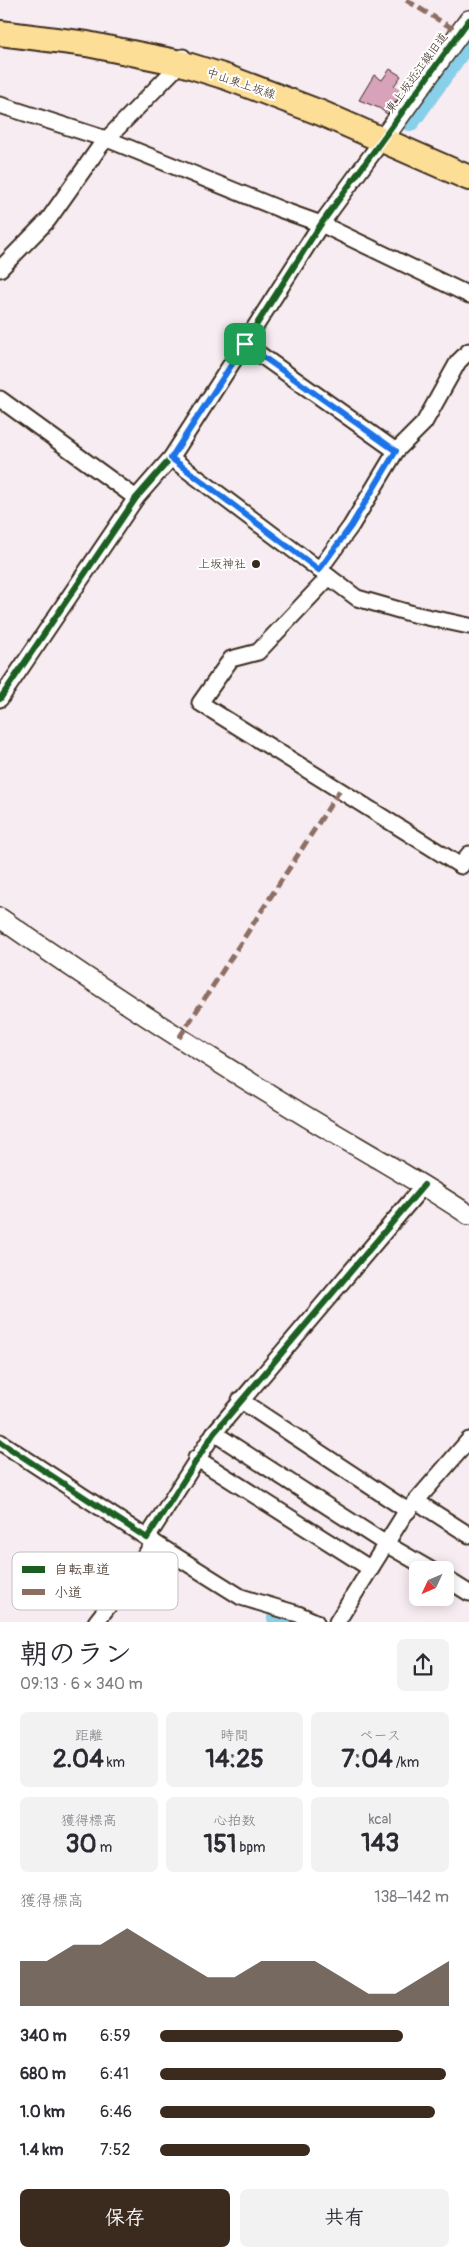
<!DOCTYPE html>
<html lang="ja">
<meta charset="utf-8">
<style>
body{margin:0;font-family:Pangolin,"Klee One",sans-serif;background:#f2f2f3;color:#2b2b33;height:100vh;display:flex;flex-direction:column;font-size:19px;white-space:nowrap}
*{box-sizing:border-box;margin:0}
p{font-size:16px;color:#7c7c81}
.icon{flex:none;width:28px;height:28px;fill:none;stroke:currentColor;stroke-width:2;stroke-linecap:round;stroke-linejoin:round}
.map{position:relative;height:1622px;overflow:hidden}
.drawer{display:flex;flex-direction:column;background:#fff;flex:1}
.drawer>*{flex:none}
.needle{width:32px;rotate:226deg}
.tools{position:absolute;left:409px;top:1561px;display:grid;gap:10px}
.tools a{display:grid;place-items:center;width:45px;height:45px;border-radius:8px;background:#fff;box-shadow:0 2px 12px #0003;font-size:25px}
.pin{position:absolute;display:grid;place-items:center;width:42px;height:42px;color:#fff;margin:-21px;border-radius:10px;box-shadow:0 2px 8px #0006}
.round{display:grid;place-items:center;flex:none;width:52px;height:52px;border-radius:8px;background:#f2f2f3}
.overview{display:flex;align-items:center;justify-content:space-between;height:85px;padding:0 20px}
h1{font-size:28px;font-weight:700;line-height:38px}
.figures{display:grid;grid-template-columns:repeat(3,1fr);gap:8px;height:85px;padding:5px 20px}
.figures div{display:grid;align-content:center;border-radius:8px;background:#f2f2f3;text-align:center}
.figures b{font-size:25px;font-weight:700}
.figures small{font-size:14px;font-weight:400}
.figures p{font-size:14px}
.chart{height:140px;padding:10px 20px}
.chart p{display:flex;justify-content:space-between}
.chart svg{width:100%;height:90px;margin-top:5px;fill:#3b2a1e;opacity:.7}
.cta{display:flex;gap:10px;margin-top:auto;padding:10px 20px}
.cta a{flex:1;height:58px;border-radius:8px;background:#3b2a1e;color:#fff;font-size:20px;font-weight:700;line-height:58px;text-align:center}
.cta a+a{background:#f2f2f3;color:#2b2b33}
ul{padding:0 20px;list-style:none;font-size:16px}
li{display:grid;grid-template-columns:80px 60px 1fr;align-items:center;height:38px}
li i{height:12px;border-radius:6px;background:#3b2a1e}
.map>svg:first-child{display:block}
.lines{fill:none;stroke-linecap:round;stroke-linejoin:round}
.river{stroke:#88cfe9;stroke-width:22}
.building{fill:#d7a2ba;stroke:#3b2a1e}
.minor-casing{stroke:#3b2a1e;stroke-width:19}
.tertiary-casing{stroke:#3b2a1e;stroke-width:22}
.primary-casing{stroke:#3b2a1e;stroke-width:28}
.minor{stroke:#fff;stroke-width:15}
.tertiary{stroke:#fff;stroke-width:19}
.primary{stroke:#fdde96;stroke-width:24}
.quiet{stroke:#8d6e63;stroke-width:5;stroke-dasharray:10 5;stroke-linecap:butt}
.cycleway-casing{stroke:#fff;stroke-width:9}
.cycleway{stroke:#1b5e20;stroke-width:6}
.route-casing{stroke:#fff;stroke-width:10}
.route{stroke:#1a73e8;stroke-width:6}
.poi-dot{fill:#3b2a1e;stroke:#fff;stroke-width:2}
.labels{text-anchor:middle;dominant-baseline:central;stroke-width:4;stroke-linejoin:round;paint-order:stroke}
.street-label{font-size:12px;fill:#3b2a1e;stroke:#fff}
.poi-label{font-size:12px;fill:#3b2a1e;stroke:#fff;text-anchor:end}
.key{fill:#fff;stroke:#c4bfbc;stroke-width:1}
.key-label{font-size:14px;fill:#3b2a1e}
</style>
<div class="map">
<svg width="469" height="1622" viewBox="0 0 469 1622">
<rect width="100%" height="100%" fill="#f7ecf1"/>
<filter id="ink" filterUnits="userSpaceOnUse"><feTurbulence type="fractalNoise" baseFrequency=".02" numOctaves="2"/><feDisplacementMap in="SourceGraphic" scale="10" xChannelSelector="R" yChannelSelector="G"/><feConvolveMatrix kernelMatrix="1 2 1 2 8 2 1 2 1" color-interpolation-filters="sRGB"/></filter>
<g filter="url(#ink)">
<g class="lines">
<g class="river">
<polyline points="410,120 469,37"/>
<polyline points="278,1618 284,1622"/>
</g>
</g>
<polygon class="building" points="390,69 401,76 394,86 403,92 387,114 379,108 359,100 374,75 382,80"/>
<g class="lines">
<g class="minor-casing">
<g id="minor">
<polyline points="0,105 112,141 282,210 321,224 469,295"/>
<polyline points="0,269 48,220 101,145 173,71 183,57"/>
<polyline points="245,344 396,451 351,526 319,570"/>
<polyline points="0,399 136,498"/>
<polyline points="396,451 424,423 458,362 469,351"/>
<polyline points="171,458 357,598 413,614 469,626"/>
<polyline points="329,577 258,652 231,659 200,703 461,866 469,854"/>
<polyline points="0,699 136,498 171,458 321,224 383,139"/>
<polyline points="240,1400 408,1511"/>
<polyline points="214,1433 386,1544 431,1570"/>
<polyline points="0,1442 147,1538 214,1433 424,1185"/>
<polyline points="196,1458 371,1569"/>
<polyline points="416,1501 469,1535"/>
<polyline points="147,1538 241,1597 298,1614 316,1622"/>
<polyline points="445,1578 469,1593"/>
<polyline points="96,1622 131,1577 154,1542"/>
<polyline points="337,1622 404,1515 469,1440"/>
</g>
</g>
<g class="tertiary-casing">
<g id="tertiary">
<polyline points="383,139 469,20"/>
<path d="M0,918C100,988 203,1054 307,1117C362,1150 417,1180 469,1215"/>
</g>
</g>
<g class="primary-casing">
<polyline id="primary" points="0,33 87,44 181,63 226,77 321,113 469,178"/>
</g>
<use href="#minor" class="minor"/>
<use href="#tertiary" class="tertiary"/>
<use href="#primary" class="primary"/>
<g class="quiet">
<polyline points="406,0 460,33"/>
<polyline points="179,1038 340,790"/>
</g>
<g class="cycleway-casing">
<g id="cycleway">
<polyline points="0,699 136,498 171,458 321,224 469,20"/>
<polyline points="0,1442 147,1538 214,1433 424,1185"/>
</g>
</g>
<use href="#cycleway" class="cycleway"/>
</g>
</g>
<g class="lines" filter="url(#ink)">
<g class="route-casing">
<polygon id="route" points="245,344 396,451 351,526 319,570 171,458"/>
</g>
<use href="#route" class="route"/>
</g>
<circle class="poi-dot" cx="256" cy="564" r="5"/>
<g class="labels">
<g class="street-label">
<text transform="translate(417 73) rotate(-54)">東上坂近江線旧道</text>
<text transform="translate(241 84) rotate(19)">中山東上坂線</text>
</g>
<g class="poi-label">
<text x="246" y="564">上坂神社</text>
</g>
</g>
<rect x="12" y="1552" width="166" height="58" rx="8" class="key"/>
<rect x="22" y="1566" width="23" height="7" fill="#1b5e20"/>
<rect x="22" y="1589" width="23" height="6" fill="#8d6e63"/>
<g class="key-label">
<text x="54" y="1574">自転車道</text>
<text x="54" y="1597">小道</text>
</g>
</svg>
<div class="tools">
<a><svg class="needle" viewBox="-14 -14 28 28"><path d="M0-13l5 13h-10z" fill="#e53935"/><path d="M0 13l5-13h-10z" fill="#7c7c81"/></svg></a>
</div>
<div class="pin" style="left:245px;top:344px;background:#1e9e55"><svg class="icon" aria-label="arrive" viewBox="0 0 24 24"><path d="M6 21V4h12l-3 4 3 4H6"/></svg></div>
</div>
<section class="drawer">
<div class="overview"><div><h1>朝のラン</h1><p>09:13 · 6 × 340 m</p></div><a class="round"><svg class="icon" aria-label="share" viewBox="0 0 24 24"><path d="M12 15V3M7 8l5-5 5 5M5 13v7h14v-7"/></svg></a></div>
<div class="figures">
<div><p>距離</p><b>2.04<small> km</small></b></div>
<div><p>時間</p><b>14:25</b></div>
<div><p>ペース</p><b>7:04<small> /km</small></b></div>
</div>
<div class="figures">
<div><p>獲得標高</p><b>30<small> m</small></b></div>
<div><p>心拍数</p><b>151<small> bpm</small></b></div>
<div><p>kcal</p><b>143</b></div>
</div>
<div class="chart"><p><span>獲得標高</span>138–142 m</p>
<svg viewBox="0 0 160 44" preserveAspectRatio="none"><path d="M0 44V22L10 22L20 14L30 14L40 6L50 14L60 22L70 30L80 30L90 22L100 22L110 22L120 30L130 38L140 38L150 30L160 22V44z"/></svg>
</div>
<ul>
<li><b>340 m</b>6:59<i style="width:84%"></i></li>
<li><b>680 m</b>6:41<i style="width:99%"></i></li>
<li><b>1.0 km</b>6:46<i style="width:95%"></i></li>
<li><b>1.4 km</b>7:52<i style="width:52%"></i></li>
</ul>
<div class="cta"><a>保存</a><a>共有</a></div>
</section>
